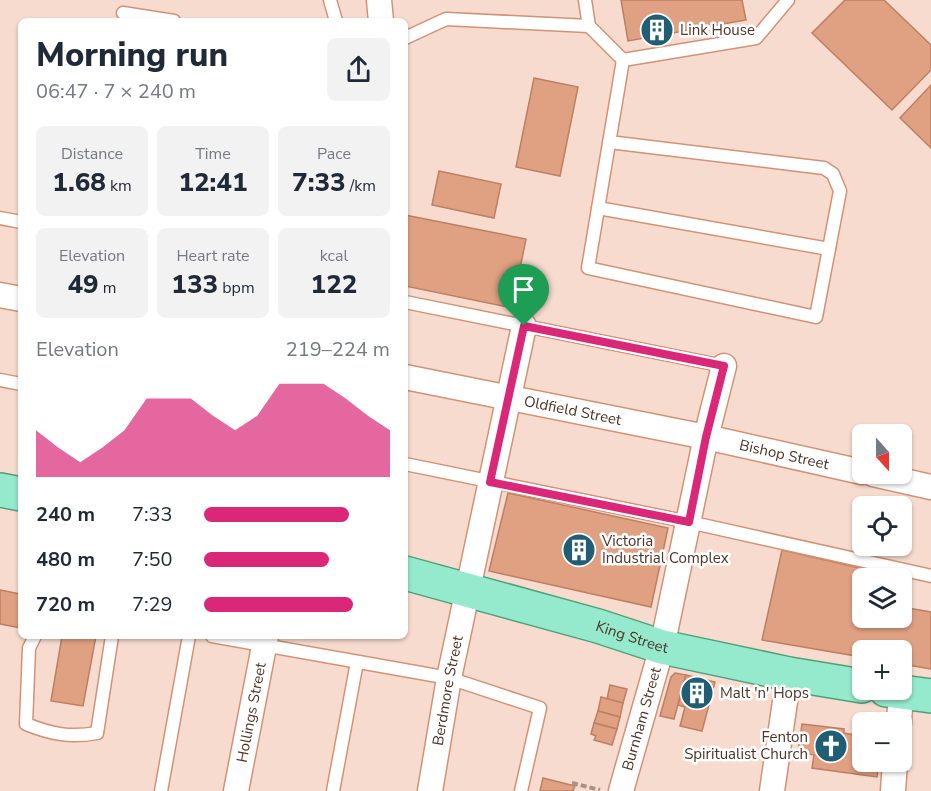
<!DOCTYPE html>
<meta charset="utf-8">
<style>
body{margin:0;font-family:"Nunito Sans",sans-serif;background:#f2f2f3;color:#1f2937;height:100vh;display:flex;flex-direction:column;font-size:22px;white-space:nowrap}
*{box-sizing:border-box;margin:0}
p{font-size:20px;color:#747a83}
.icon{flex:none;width:33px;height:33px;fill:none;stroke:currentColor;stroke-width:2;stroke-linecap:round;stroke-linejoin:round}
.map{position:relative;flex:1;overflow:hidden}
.side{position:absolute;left:18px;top:18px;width:390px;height:621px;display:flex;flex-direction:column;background:#fff;border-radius:9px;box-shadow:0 2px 4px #0004}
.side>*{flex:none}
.needle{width:39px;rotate:159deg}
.fabs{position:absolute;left:852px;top:424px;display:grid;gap:12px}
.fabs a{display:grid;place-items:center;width:60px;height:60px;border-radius:9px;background:#fff;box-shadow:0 2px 4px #0004;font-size:30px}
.pin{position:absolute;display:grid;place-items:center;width:51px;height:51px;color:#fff;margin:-62px -26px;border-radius:50% 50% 50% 0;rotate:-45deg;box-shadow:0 0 6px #0007}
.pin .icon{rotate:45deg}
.round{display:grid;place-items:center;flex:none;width:63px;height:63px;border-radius:9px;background:#f2f2f3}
.head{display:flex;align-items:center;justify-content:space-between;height:102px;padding:0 18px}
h1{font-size:33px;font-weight:800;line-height:45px}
.metrics{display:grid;grid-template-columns:repeat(3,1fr);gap:9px;height:102px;padding:6px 18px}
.metrics div{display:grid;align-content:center;border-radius:9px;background:#f2f2f3;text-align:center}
.metrics b{font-size:26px;font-weight:800}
.metrics small{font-size:16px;font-weight:400}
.metrics p{font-size:16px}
.chart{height:168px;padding:12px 18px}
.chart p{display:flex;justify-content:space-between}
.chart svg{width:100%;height:108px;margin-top:6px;fill:#db2777;opacity:.7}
ul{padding:0 18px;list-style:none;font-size:20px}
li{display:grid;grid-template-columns:96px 72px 1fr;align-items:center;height:45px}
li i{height:15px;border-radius:8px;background:#db2777}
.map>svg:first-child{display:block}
.building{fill:#e0a082;stroke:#be7f62;stroke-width:1.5}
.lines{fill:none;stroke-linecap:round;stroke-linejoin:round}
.lane-casing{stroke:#d39274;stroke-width:15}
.street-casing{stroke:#d39274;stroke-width:27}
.primary-casing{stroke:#4fa17c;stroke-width:36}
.path{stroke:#ab9084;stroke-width:4;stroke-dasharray:6 3;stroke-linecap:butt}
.lane{stroke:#fff;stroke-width:12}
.street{stroke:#fff;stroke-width:24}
.primary{stroke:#95e9cc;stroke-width:33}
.route-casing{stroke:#fff;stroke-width:12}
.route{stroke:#db2777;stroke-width:8}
.labels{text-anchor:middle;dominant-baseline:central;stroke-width:5;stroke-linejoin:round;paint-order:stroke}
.poi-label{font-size:15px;fill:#4f3428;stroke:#fff;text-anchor:start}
.street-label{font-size:15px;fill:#4f3428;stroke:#fff}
</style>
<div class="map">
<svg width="931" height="791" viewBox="0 0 931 791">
<rect width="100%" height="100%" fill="#f7dbcf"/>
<g class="building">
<polygon points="621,0 742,0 746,20 628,41"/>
<polygon points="845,0 884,0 931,45 931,70 892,110 812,33"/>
<polygon points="534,78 578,87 560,176 516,167"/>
<polygon points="931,85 931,148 900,118"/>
<polygon points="439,171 501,184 494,218 432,205"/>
<polygon points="405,215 526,239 512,308 405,286"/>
<polygon points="508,493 668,528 651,607 489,571"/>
<polygon points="782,550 894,576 894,579 862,579 862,618 902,618 902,607 931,612 931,669 902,664 902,651 862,651 862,657 762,640"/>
<polygon points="0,590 21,594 21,628 0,624"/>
<polygon points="62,636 96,636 83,706 51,701"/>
<polygon points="675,673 686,675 674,719 660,716 671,677"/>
<polygon points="686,675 715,682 702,731 680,726 685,707 678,705"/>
<polygon points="610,685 627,689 623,703 607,699"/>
<polygon points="601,697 623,703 620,717 598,711"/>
<polygon points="598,711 620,717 617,729 594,723"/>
<polygon points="594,723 617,729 612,745 594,740 596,736 591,734"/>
<polygon points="802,724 844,729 844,733 855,735 854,738 862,739 862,762 879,762 877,777 812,768 814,755 798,752"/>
<polygon points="543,778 575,786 573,791 540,791"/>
</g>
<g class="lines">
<g class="lane-casing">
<g id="lane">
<polyline points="330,0 336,21"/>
<polyline points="585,0 589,26 623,60 756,38 788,0"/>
<polyline points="123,13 174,21"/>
<polyline points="405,38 446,19 589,26"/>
<polyline points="609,142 824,168 833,174 840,191 816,317 588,268 623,60"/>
<polyline points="598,208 829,249"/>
<polyline points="0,218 21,222"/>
<polyline points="405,302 724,366"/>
<polyline points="0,380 21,384"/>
<polyline points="405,464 689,522 931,576"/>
<path d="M35,636L29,648L26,724C51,734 70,738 97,733L112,636"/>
<polyline points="212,636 449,678 540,708 521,791"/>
<polyline points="161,791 189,636"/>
<polyline points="333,791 357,662"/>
</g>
</g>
<g class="street-casing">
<g id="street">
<polyline points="379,0 381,21"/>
<polyline points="0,295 21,299"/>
<path id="s1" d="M405,377L706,437L862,472"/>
<polyline points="873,474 931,487"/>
<polyline points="899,723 901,692"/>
<path id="s2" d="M236,791L266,636"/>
<path id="s3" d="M430,791L449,678L524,326"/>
<path id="s4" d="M621,791L662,647L706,437L724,366"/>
<polyline points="772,791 789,674"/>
<polyline points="893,791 895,762"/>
</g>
</g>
<g class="primary-casing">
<g id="primary">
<polyline points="0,490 21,494"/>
<path id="s5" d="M405,573L598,626L662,647L789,674L862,686"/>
<polyline points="886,690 931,696"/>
</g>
</g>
<polyline class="path" points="572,783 600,790"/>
<use href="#lane" class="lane"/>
<use href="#street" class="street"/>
<use href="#primary" class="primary"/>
</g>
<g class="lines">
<g class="route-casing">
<polygon id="route" points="524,326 724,366 706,437 689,522 490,482"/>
</g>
<use href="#route" class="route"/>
</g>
<defs>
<g id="building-disc" transform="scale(1.725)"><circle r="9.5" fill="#205e75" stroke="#fff"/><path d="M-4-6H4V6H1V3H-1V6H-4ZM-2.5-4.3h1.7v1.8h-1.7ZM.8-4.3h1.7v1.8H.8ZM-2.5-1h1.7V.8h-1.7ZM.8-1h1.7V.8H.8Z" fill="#fff"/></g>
<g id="church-disc" transform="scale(1.725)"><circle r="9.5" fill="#205e75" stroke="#fff"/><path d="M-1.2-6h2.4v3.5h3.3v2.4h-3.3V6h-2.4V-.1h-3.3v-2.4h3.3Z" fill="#fff"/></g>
</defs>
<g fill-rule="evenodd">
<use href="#building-disc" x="657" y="30"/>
<use href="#building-disc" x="579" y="550"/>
<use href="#building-disc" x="697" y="693"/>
<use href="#church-disc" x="831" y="746"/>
</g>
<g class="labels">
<g class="poi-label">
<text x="680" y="30">Link House</text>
<text x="602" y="541">Victoria<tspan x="602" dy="17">Industrial Complex</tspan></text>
<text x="720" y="693">Malt 'n' Hops</text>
<text x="808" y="737" text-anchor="end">Fenton<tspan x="808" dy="17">Spiritualist Church</tspan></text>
</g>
<g class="street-label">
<text stroke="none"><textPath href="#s1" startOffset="171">Oldfield Street</textPath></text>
<text stroke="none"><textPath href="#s1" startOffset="387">Bishop Street</textPath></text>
<text stroke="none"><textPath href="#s5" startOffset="236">King Street</textPath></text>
<text stroke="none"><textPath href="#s3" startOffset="102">Berdmore Street</textPath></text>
<text stroke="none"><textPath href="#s2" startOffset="80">Hollings Street</textPath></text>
<text stroke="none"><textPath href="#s4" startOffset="75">Burnham Street</textPath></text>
</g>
</g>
</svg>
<div class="fabs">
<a><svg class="needle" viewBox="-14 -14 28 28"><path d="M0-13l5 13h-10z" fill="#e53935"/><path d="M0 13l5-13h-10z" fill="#747a83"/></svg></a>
<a><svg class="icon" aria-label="locate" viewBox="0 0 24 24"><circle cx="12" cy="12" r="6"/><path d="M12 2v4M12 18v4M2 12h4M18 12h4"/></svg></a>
<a><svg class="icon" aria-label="layers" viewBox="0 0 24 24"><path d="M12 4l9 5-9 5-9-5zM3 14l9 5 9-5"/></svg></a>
<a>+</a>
<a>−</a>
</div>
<div class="pin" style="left:524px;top:326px;background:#1e9e55"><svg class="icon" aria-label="arrive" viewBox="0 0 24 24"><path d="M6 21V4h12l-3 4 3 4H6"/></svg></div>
<section class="side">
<div class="head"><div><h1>Morning run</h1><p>06:47 · 7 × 240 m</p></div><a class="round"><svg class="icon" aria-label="share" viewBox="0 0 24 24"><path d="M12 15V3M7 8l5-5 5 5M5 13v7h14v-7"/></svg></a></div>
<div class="metrics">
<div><p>Distance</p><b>1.68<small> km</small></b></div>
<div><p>Time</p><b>12:41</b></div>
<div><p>Pace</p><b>7:33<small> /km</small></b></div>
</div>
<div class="metrics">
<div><p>Elevation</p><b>49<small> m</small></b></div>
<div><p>Heart rate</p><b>133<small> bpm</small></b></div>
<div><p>kcal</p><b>122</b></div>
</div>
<div class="chart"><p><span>Elevation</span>219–224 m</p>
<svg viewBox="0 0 160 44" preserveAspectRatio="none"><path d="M0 44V25L10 32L20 38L30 32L40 25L50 12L60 12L70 12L80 19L90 25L100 19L110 6L120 6L130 6L140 12L150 19L160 25V44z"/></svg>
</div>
<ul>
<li><b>240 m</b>7:33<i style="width:78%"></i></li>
<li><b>480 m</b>7:50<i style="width:67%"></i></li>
<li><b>720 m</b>7:29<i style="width:80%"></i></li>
</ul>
</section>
</div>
